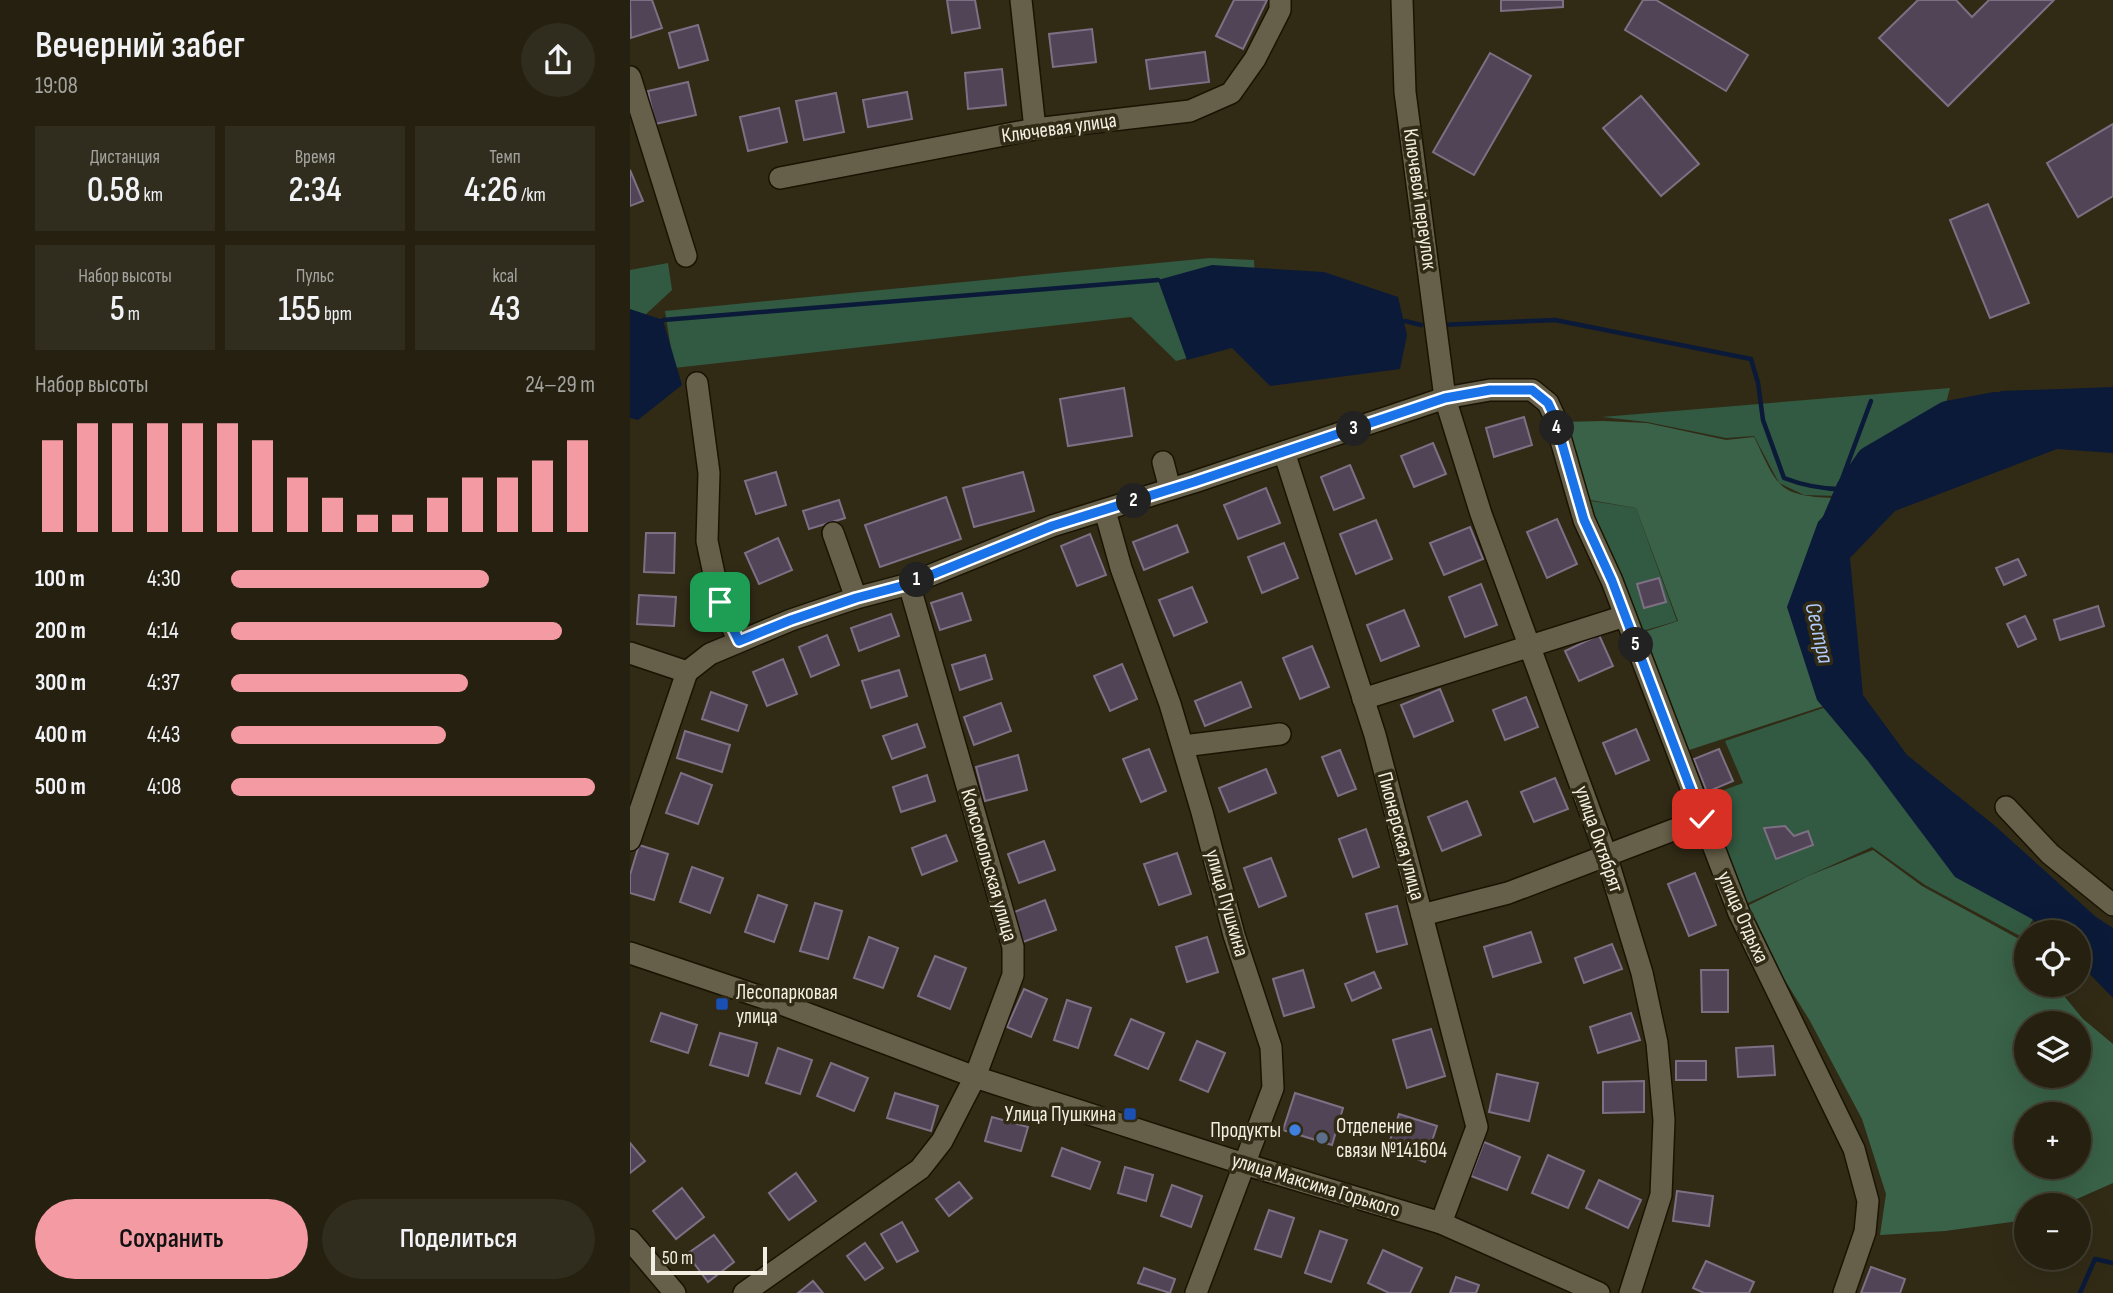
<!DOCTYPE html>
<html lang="ru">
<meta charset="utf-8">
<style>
body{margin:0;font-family:"Sofia Sans Condensed",sans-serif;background:#312d1e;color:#f1f3f6;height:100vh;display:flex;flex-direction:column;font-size:26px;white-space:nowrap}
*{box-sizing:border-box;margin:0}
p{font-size:23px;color:#a3a39f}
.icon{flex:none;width:38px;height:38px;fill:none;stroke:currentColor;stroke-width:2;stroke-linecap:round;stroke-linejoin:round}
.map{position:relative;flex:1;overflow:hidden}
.details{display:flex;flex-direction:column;background:#252010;width:630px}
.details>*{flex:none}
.buttons{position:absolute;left:1384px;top:920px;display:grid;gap:14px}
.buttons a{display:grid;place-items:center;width:77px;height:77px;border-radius:50%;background:#252010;box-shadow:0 7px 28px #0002,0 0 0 2px #423e30;font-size:35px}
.scale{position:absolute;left:21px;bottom:18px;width:116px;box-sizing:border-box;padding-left:7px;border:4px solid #f2eee1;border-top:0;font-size:19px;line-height:24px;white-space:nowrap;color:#f2eee1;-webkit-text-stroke:5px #312b16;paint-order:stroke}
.pin{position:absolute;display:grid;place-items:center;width:60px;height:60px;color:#fff;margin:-30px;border-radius:14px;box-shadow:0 4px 10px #0006}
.km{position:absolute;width:35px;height:35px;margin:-18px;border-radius:50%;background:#222;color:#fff;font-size:19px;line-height:35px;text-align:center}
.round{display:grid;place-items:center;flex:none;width:74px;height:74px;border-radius:37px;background:#312d1e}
.overview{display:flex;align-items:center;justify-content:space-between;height:119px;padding:0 35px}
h1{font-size:38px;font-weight:600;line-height:52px}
.figures{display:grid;grid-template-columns:repeat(3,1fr);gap:10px;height:119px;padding:7px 35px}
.figures div{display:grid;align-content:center;border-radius:0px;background:#312d1e;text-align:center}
.figures b{font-size:35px;font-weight:600}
.figures small{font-size:19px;font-weight:400}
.figures p{font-size:19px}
.chart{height:196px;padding:14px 35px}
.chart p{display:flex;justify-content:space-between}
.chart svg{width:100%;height:126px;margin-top:7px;stroke:#f49aa3;stroke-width:6}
.action{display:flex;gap:14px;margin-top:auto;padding:14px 35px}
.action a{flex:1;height:80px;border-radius:42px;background:#f49aa3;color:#111;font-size:28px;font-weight:600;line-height:80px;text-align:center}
.action a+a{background:#312d1e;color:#f1f3f6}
ul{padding:0 35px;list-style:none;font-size:23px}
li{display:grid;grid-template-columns:112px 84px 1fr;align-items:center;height:52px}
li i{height:18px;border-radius:9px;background:#f49aa3}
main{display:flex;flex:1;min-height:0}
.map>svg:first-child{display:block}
.green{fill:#325941}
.forest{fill:#396248;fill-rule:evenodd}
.water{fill:#0b1a38}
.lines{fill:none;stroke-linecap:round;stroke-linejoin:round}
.stream{stroke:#0b1a38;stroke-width:4.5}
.river{stroke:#0b1a38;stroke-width:28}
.building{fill:#524457;stroke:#7e7084;stroke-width:2}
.minor-casing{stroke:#191302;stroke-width:24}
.minor{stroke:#665f49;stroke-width:21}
.route-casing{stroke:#fff;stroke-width:14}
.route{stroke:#1a73e8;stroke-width:9}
.transit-dot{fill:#1a4fb4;stroke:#312b16;stroke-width:2.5}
.shop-dot{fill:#3f7fe0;stroke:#312b16;stroke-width:2.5}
.service-dot{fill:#5c6f8a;stroke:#312b16;stroke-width:2.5}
.labels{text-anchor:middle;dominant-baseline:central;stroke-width:7;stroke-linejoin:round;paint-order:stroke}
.street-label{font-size:21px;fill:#f2eee1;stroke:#312b16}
.poi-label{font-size:21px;fill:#f2eee1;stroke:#312b16;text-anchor:start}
.water-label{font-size:23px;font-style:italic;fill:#b1cbfc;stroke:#312b16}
</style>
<main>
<section class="details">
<div class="overview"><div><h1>Вечерний забег</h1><p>19:08</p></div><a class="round"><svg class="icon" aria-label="share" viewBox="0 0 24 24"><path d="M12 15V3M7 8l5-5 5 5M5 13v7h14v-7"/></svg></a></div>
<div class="figures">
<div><p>Дистанция</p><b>0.58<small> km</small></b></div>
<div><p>Время</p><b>2:34</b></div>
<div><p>Темп</p><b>4:26<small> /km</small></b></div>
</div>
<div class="figures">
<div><p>Набор высоты</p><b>5<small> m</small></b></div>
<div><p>Пульс</p><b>155<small> bpm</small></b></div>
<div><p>kcal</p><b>43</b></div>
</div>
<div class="chart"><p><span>Набор высоты</span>24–29 m</p>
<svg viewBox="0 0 160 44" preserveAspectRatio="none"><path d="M5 44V12M15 44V6M25 44V6M35 44V6M45 44V6M55 44V6M65 44V12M75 44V25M85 44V32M95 44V38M105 44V38M115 44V32M125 44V25M135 44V25M145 44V19M155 44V12"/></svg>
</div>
<ul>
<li><b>100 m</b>4:30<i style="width:71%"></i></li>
<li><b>200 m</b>4:14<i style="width:91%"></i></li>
<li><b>300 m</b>4:37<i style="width:65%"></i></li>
<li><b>400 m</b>4:43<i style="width:59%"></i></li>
<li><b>500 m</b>4:08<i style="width:100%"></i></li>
</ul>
<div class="action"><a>Сохранить</a><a>Поделиться</a></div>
</section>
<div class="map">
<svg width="1483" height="1293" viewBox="0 0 1483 1293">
<rect width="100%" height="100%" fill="#312b16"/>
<g class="green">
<polygon points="580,258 624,260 629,356 612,343 546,361 501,317 44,368 35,311"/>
<polygon points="38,263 42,290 0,329 0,270"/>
<polygon points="1320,388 1313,414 1238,459 1217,493 1179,591 1196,672 1246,748 1354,844 1351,851 1248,759 1193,679 1173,596 1208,496 1174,495 1149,483 1124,436 1096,438 1017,422 972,417"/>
<polygon points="949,499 1006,508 1047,621 992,637"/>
<polygon points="1205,704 1410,908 1392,937 1295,885 1242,847 1109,907 1059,803 1113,783 1095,741"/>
</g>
<g class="forest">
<path d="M973,421L1017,423L1096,440L1124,437C1148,486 1146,496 1205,498L1162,595L1203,703L1047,754L993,639L1048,621L1006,508L949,498L931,422Z"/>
<path d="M1243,850L1292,886L1389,939L1396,948V985H1425L1453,1019L1483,1044V1183L1431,1206H1396V1220L1315,1231L1250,1235L1256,1194L1232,1119L1180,1021L1111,909L1178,876ZM1396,1024H1449V1076H1396ZM1396,1115H1449V1167H1396Z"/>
</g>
<g class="water">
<polygon points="582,265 694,272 768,297 777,335 770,369 640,386 602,348 557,360 528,280"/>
<polygon points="0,309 33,320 52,385 8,420 0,418"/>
<polygon points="1483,387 1483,453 1427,449 1265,511 1220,558 1233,695 1277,755 1364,825 1466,917 1483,928 1483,998 1449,963 1449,933 1417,933 1402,919 1325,877 1238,761 1187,700 1157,607 1188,522 1257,448 1371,391"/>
</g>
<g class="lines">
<g class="stream">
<polyline points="33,320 528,280"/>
<polyline points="775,321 791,325"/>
<path d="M810,325L925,320L1121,359L1128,383L1133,420L1154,478C1177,487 1196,490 1220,489"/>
<polyline points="1208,490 1241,401"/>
<polyline points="1450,1293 1465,1259 1483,1263"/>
</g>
<polyline class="river" points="1205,524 1220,489 1240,460 1317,415 1365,406"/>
</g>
<g class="building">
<polygon points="0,0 22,0 32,28 1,38"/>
<polygon points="317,0 345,0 350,28 322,33"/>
<polygon points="604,0 637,0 613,49 586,36"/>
<polygon points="871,0 933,0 933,7 871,11"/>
<polygon points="1013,0 1026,0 1118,55 1096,91 995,30"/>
<polygon points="1288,0 1326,0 1342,17 1359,0 1424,0 1318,106 1249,38"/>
<polygon points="68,25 78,60 49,68 39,33"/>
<polygon points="462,29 466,62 423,67 419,34"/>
<polygon points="575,52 579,82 520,89 516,60"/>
<polygon points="860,53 901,76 844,175 803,152"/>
<polygon points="372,69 376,105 338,109 335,73"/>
<polygon points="58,82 66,115 25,124 18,91"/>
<polygon points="277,92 282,119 238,127 233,100"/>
<polygon points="206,93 214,132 174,140 166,101"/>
<polygon points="1011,96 1069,164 1031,196 973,128"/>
<polygon points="149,108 157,142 118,151 110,117"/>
<polygon points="1483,124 1483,196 1448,217 1417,163"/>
<polygon points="0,170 13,201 0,206"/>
<polygon points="1358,204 1399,303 1360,318 1320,220"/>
<polygon points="494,388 502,436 438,446 430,399"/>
<polygon points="894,417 902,445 864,457 856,428"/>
<polygon points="803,443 816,474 784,487 771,456"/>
<polygon points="720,465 734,498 704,510 691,477"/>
<polygon points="146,472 156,505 126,514 115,481"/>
<polygon points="393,472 404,511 344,527 333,488"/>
<polygon points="636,488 650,523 608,539 594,505"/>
<polygon points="316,497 331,539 250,567 235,525"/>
<polygon points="209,500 215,518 179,529 173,511"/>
<polygon points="927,519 947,564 917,578 897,532"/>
<polygon points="746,520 762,559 726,574 710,534"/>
<polygon points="547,525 558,552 514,570 503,542"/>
<polygon points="840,527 853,559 814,575 800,543"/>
<polygon points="16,533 45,533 44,573 14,572"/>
<polygon points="460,534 476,575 447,586 431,546"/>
<polygon points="148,538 162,570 129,584 115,553"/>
<polygon points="654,543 668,578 632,593 618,557"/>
<polygon points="1388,559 1396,575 1374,585 1366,568"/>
<polygon points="1029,578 1036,602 1014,608 1007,584"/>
<polygon points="851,584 867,625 835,637 819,597"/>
<polygon points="562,587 577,622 544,636 529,600"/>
<polygon points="332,593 341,620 310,630 301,603"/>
<polygon points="9,595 46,597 44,626 7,624"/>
<polygon points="1468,606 1474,626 1430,640 1424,620"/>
<polygon points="774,610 789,646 751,661 737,625"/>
<polygon points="261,614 269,636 229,651 221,628"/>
<polygon points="1395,616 1406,639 1388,647 1377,624"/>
<polygon points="197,635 209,665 181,677 169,647"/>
<polygon points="969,635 983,666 949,681 935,651"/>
<polygon points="682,646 699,687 670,699 653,658"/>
<polygon points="355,655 362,679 330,690 322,665"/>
<polygon points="153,659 167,694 137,706 123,672"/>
<polygon points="492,664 507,699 480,711 464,676"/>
<polygon points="269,670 277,696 241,708 232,681"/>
<polygon points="611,682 621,707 575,726 565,701"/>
<polygon points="810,689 823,721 784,737 771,705"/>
<polygon points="81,692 117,705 108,731 72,719"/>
<polygon points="896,697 908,727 875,740 863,710"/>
<polygon points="371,703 381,731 344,745 334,717"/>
<polygon points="287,724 295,747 262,759 253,736"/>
<polygon points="1006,729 1019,760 986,774 973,743"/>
<polygon points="55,731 100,745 92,772 47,758"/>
<polygon points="519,749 536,791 511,802 493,759"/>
<polygon points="1089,749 1103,781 1077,792 1064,759"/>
<polygon points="710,750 726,789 708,796 692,757"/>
<polygon points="388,755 397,790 355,801 346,767"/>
<polygon points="636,769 646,793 599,812 589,788"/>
<polygon points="51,773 82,785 68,824 36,813"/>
<polygon points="297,775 305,801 271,812 263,787"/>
<polygon points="925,778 938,809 904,822 891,792"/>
<polygon points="837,801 851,835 812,851 798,817"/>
<polygon points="1155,826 1164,836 1178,831 1183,845 1146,859 1134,828"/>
<polygon points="736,829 749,867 723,877 709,839"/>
<polygon points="316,835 327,861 292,875 282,848"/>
<polygon points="414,841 425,870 389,883 378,854"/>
<polygon points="9,845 38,854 24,900 0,893 0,875"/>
<polygon points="547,853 561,894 529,905 514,864"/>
<polygon points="641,858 656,896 629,907 614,868"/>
<polygon points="62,867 93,878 80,913 50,902"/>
<polygon points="1065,873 1086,925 1059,936 1038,884"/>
<polygon points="128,895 157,905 144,942 115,932"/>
<polygon points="415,900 426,930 393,942 382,913"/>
<polygon points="185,903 212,911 198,959 170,951"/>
<polygon points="767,906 777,944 747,952 736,914"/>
<polygon points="901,932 911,962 863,977 854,947"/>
<polygon points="239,937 268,948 253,988 224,978"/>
<polygon points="577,937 588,972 557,982 546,947"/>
<polygon points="982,944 992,969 954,983 945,958"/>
<polygon points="305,956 336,968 320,1009 288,996"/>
<polygon points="673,970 684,1007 654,1016 643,979"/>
<polygon points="1071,970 1098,970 1098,1012 1072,1012"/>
<polygon points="744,972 751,988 722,1001 715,984"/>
<polygon points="394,989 417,999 401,1037 377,1027"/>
<polygon points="437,1000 461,1008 448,1048 424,1040"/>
<polygon points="31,1013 67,1025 58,1053 21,1041"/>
<polygon points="1001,1013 1010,1040 968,1053 960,1027"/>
<polygon points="501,1019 534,1033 518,1069 485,1055"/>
<polygon points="801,1029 815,1076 777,1088 763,1040"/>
<polygon points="90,1033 127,1043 118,1076 80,1065"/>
<polygon points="567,1041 595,1053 578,1092 550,1080"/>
<polygon points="1143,1046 1145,1075 1108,1077 1106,1048"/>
<polygon points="148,1048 182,1060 170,1094 136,1083"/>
<rect x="1046" y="1061" width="30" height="19"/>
<polygon points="201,1063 238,1078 224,1111 187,1096"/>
<polygon points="867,1074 908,1083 899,1121 859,1112"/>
<polygon points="1014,1081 1014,1112 973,1113 973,1082"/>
<polygon points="265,1093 308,1106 301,1131 257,1118"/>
<polygon points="665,1093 713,1108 702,1145 653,1130"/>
<polygon points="769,1114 807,1126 795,1162 757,1149"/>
<polygon points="362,1117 398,1127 391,1151 355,1141"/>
<polygon points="854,1142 890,1157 877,1190 841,1176"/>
<polygon points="0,1143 15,1161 0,1173"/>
<polygon points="432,1148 470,1162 460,1189 422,1176"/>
<polygon points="918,1155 954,1171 938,1208 902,1193"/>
<polygon points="495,1167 523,1175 516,1201 488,1193"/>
<polygon points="166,1173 186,1201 159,1220 139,1193"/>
<polygon points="969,1180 1011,1200 998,1228 956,1208"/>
<polygon points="329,1182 342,1198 319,1216 306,1199"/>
<polygon points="542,1185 572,1196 561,1227 531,1216"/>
<polygon points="52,1188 74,1217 46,1239 23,1211"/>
<polygon points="1047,1191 1083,1196 1079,1226 1043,1221"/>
<polygon points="639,1210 664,1218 651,1257 625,1249"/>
<polygon points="272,1222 288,1251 267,1262 251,1234"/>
<polygon points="690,1231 717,1240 701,1282 675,1273"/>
<polygon points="84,1235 104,1262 78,1282 57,1254"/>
<polygon points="235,1243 253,1268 235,1280 217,1256"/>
<polygon points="753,1250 792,1268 780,1293 759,1293 738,1283"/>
<polygon points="1076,1261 1124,1282 1119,1293 1074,1293 1063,1288"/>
<polygon points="1241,1267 1275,1279 1270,1293 1231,1293"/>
<polygon points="514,1268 545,1279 540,1293 508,1283"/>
<polygon points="826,1277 849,1285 846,1293 820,1293"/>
<polygon points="183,1281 193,1293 168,1293"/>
</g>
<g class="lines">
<g class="minor-casing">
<g id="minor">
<polyline points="391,0 405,129"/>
<polyline points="772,0 775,92 815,398 851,514 976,855 1012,973 1027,1043 1034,1120 1031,1195 1000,1293"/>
<polyline points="0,77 56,256"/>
<polyline points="150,178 405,129 560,111 601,93 625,59 650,10 650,0"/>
<polyline points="67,383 79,473 77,541 90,602 109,641"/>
<polyline points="654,452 745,735 847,1127 811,1223"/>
<polyline points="533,462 540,489"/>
<polyline points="475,511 491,568 540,704 572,812 604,935 641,1047 643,1088 566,1293"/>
<polyline points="203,533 226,598"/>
<polyline points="0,653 57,672"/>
<polyline points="57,672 80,654 161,620 226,598 279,584 422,526 564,482 815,398 860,390 902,390 918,403 924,416 954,520 982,581 1109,913 1224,1149 1238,1201 1235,1232 1214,1293"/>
<polyline points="733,699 995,616"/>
<polyline points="553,746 650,734"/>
<polyline points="1376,807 1420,854 1483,905"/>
<polyline points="0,840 57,672"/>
<polyline points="792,915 878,893 1072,819"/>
<polyline points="0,953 146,1002 345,1077 614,1164 811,1223 969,1293"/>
<polyline points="0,1240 45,1293"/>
<polyline points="114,1293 290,1169 312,1141 345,1077 383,975 383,947 279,584"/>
</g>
</g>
<use href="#minor" class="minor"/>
</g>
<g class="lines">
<g class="route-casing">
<polyline id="route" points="90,602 109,641 161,620 226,598 279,584 422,526 564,482 815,398 860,390 902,390 918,403 924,416 954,520 982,581 1072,819"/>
</g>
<use href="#route" class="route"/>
</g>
<g class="transit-dot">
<rect x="85" y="997" width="14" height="14" rx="3.5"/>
<rect x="493" y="1107" width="14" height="14" rx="3.5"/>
</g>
<circle class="shop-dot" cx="665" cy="1130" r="7"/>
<circle class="service-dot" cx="692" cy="1138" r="7"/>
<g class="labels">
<g class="street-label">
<text transform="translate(429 128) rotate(-8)">Ключевая улица</text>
<text transform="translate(790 199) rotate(82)">Ключевой переулок</text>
<text transform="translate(771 836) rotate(75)">Пионерская улица</text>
<text transform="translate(969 839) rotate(71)">улица Октябрят</text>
<text transform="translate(359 865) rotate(74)">Комсомольская улица</text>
<text transform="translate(597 903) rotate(74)">улица Пушкина</text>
<text transform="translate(1113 917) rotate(66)">улица Отдыха</text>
<text transform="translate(686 1185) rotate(17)">улица Максима Горького</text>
</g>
<g class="poi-label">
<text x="106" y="992">Лесопарковая<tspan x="106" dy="24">улица</tspan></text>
<text x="486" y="1114" text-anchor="end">Улица Пушкина</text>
<text x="706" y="1126">Отделение<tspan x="706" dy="24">связи №141604</tspan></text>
<text x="651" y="1130" text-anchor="end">Продукты</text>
</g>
<g class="water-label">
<text transform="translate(1189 633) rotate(77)">Сестра</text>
</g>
</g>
</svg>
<div class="buttons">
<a><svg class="icon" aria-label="locate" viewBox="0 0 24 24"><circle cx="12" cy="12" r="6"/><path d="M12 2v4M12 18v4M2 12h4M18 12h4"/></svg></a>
<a><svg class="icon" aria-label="layers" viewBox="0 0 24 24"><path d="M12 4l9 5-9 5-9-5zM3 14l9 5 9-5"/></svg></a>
<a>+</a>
<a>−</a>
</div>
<div class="scale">50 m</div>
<div class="pin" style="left:90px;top:602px;background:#1e9e55"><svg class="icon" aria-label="arrive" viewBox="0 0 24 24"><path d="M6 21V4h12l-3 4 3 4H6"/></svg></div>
<div class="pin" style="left:1072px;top:819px;background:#d93025"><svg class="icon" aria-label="check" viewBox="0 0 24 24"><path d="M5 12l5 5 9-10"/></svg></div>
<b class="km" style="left:287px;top:580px">1</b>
<b class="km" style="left:504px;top:501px">2</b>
<b class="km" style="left:724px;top:429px">3</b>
<b class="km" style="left:927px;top:428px">4</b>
<b class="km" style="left:1006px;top:645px">5</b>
</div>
</main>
